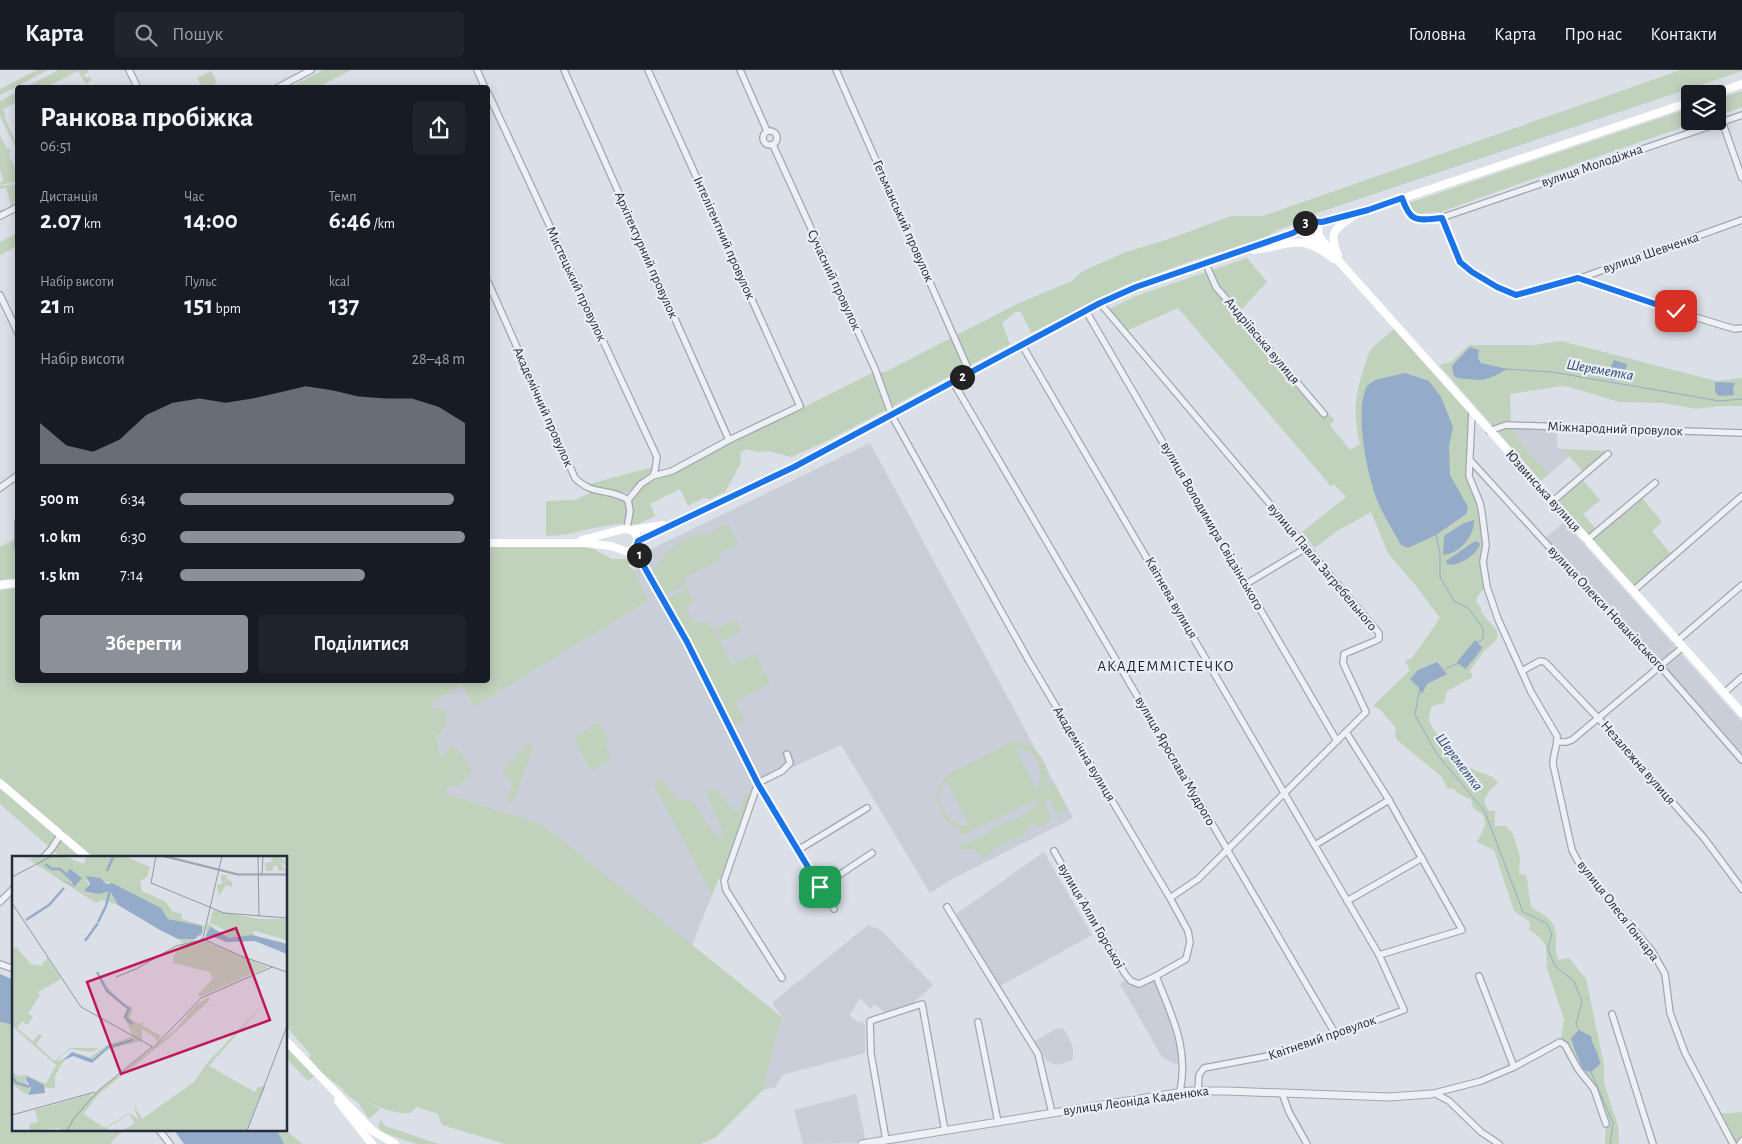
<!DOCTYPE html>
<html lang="uk">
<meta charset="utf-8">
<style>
body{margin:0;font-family:"Alegreya Sans",sans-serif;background:#20242c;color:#f1f3f6;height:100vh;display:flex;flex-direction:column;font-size:19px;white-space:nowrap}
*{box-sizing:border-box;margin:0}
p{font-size:16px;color:#9ea1a6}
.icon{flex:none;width:28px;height:28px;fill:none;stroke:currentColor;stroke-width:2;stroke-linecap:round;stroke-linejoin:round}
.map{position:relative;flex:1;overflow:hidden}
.drawer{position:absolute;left:15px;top:15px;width:475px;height:598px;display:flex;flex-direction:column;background:#171b24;border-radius:5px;box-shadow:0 2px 12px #0003}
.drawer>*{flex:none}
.fabs{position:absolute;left:1681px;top:15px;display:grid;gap:10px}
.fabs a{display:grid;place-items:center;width:45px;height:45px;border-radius:5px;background:#171b24;box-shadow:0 2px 12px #0003;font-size:25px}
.pin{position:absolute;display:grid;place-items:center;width:42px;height:42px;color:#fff;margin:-21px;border-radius:10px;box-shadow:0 2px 8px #0006}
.km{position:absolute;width:25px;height:25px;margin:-12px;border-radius:50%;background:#222;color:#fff;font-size:14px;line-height:25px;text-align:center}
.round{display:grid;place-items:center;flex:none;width:52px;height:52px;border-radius:5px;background:#20242c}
.summary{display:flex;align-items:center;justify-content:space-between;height:85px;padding:0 25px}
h1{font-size:28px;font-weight:700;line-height:38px}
.stats{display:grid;grid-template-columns:repeat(3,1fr);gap:8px;height:85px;padding:5px 25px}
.stats div{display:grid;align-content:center}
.stats b{font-size:25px;font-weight:700}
.stats small{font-size:14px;font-weight:400}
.stats p{font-size:14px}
.chart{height:140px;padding:10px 25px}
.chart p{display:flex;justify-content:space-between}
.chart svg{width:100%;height:90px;margin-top:5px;fill:#8c9099;opacity:.7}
.button{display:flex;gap:10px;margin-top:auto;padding:10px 25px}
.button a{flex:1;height:58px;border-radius:5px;background:#8c9099;color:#fff;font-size:20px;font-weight:700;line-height:58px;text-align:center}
.button a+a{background:#20242c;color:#f1f3f6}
ul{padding:0 25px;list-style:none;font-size:16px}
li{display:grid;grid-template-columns:80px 60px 1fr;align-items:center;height:38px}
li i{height:12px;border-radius:6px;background:#8c9099}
header{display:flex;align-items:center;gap:30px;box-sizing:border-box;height:70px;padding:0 25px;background:#171b24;border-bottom:1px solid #363941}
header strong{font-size:24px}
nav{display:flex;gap:28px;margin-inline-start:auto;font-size:18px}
.search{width:350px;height:45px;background:#20242c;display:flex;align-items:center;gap:12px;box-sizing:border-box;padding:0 18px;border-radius:5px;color:#9ea1a6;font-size:19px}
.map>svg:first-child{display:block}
.built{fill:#c9ced9}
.green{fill:#c0d1bc;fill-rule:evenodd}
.water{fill:#94acca}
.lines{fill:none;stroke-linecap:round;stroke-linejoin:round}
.stream{stroke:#94acca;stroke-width:1}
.minor-casing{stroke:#a1a6b1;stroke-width:8}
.tertiary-casing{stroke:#a1a6b1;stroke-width:9}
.minor{stroke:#eef0f5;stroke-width:5.5}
.tertiary{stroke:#eef0f5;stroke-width:7}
.secondary{stroke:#fff;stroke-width:8}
.route-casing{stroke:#fff;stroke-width:10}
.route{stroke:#1a73e8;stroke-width:6}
.labels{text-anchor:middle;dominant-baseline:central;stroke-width:4.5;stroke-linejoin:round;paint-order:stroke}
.street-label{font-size:14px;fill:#252d3d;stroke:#ebeef5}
.water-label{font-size:15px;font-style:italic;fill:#2d4973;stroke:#ebeef5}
.neighbourhood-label{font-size:15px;letter-spacing:1px;fill:#171e2e;stroke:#ebeef5}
.inset-river{fill:none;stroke:#94acca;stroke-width:2.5}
.inset-road{fill:none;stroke:#9298a3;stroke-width:1}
.view{fill:#c2185b;fill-opacity:0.15;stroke:#c2185b;stroke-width:2.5}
.inset-edge{fill:none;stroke:#252d3d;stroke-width:2.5}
</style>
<header>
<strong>Карта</strong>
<div class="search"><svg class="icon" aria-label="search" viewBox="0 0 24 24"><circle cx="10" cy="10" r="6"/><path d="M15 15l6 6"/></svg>Пошук</div>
<nav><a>Головна</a><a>Карта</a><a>Про нас</a><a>Контакти</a></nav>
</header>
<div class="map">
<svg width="1742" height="1074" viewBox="0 0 1742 1074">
<rect width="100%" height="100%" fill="#dbdfe7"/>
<g class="built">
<polygon points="1511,357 1557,359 1557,378 1563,379 1570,386 1549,404 1527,381"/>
<polygon points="870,373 1073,748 954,808 930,823 841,675 758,713 724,805 718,810 692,875 542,754 447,724 432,633 461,614 474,637 648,531 634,500 645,495 641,484"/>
<polygon points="1564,452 1678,580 1660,595 1544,469"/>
<polygon points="1681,584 1742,652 1742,686 1666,601 1665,597"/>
<polygon points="1044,782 1092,865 1000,916 956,844"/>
<polygon points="868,855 881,860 933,915 910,936 886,943 874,934 871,939 860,928 849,945 859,953 861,951 865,955 865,983 782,1005 776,1017 763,1020 779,957 783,948 772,933"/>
<polygon points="1156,906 1178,962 1183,993 1175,994 1162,987 1120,914 1128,908 1139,914"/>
<polygon points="1057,958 1064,959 1070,970 1073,977 1073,990 1057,995 1046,991 1035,971"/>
<polygon points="856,1024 866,1073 803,1074 794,1040"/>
</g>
<g class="green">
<polygon points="37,0 48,0 0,25 0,19"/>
<polygon points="59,0 87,0 89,3 85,3 84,6 88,8 90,6 91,10 86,14 78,1 46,17 26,17"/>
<polygon points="323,0 351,0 318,17 291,17"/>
<polygon points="1681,0 1742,0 1742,1 1308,146 1300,144 1297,153 1280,159 1264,168 1194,190 1126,215 1031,263 1021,242 1015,242 1002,253 1010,274 831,369 792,387 768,381 758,382 746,379 740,383 741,393 725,422 710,429 703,428 688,436 680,419 650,434 655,446 639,454 631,454 633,441 631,430 641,416 673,403 730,372 804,337 872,303 885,302 1019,233 1072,211 1081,202 1123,183 1172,168 1231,146 1263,146"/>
<polygon points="211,1 217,13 208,17 202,17 197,8"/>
<polygon points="1742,21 1742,37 1718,46 1718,29"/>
<polygon points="17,22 17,32 3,39 6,45 4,46 17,75 17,80 0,46 0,31"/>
<polygon points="1690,38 1690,51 1701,51 1521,113 1441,142 1420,144 1413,141 1409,133"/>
<polygon points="0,65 7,78 11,80 9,85 17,102 17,112 0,115 0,113 3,111 0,99"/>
<polygon points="17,114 17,134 0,143 0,140 7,139 11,135 6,118 0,119 0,116"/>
<polygon points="17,163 17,176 0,185 0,172"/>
<path d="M1247,188L1267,212L1241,240L1334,350L1330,355L1350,380L1360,374C1351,337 1357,319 1368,285L1371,279L1394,259L1471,342L1469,403L1479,429L1486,473L1483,492L1486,517L1478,525L1476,532L1481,538V542L1497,561V569L1484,581L1470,600L1473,607L1447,621L1444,633L1432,636C1431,639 1429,644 1429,647C1431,666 1453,672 1457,691L1476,701L1493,707L1498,713C1489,721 1479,729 1489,741H1495V756H1506L1513,764L1520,787L1519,804L1526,805C1529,816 1528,828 1532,838C1549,847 1557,852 1556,873C1555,879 1556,884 1558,890L1569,888L1586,909L1604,995V1013L1618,1056L1619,1074H1605L1606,1054L1598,1028L1561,969L1564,949L1546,895L1548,894C1545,888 1547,883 1546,878C1544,869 1535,864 1529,859L1530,852L1514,841L1494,780L1477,772L1485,756L1484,746L1473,738L1471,730L1457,723L1455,719L1447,718L1442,707L1397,670L1395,666L1396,658L1380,639L1373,636L1410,600L1405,591L1412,588L1440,548L1416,516L1388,483L1371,442L1337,461L1315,478L1302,462L1346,427L1334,414L1331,416L1178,238L1126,261L1109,239L1136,226Z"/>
<polygon points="1561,271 1716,311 1742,308 1742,336 1718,336 1696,339 1663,333 1619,332 1570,317 1562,316 1510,324 1511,357 1527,381 1549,404 1541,411 1439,295 1451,292 1469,275 1534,275"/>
<polygon points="1563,379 1609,381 1608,384 1585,404"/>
<path d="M653,397C651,403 633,418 627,423L594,417L589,414Z"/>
<polygon points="1582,409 1600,430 1583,444 1596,459 1588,466 1558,431"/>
<path d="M591,422C603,424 628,424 627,442C627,445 625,450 624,454C597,454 573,466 546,466V431L576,430Z"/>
<polygon points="1642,428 1662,452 1652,461 1671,484 1634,517 1592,470"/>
<polygon points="728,454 738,474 717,485 720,491 684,507 687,514 664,526 651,502 663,489 666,482 674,478 677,474 700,462 705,468 720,456"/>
<path d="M17,469V508L0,510V476C7,476 9,470 17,469Z"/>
<path d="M488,477H590L612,489H632L635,493L628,495L634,500L648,531L474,637L461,614L432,633L433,639L439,638L443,639C450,653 447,655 437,666L441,688L452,677L457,678L472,700C470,705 461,716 454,717C453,717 448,716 446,716L447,724L542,754L783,948L779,957L763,1020L715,1068L700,1074H505L442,1055L438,1044L416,1037L411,1043C389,1046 349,1024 332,1011C323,1005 316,996 309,988L311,985L286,956V788H88L0,713V520L17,518L18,610H488Z"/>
<polygon points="687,518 694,532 686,537 693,552 700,553 705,551 713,558 732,595 755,583 771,614 735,632 745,651 731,658 665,530"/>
<polygon points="736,549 742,561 722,571 716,559"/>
<polygon points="595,654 600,655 607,666 606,675 611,685 608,690 592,701 591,700 575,671 577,666"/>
<path d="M1017,671C1035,675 1045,689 1049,706L1046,717L1054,713L1067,737C1065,741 1062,743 1057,744L1054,740L1051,730H1047L1045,738L1051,743V749C1043,755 1041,759 1031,753L1021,767C1007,770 996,777 985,787L976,780H959V776L976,770L998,756L1024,745L1036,735L1039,728L963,765L959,762L960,759C949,754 941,747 938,735C931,708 958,700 977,690C988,684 1000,678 1011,672ZM1015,678C1038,678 1045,703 1037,720ZM947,712L968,754V755C948,758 928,726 947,712Z"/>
<polygon points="527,674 532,675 533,678 514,730 512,733 507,733 505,728 509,724 513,714 504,704 503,699"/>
<polygon points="657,709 663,711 677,729 687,730 693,733 717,767 720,768 723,766 723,761 707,725 708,719 712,718 716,720 737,743 740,740 745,724 748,723 754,725 724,805 718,810 712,825 654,715"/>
<polygon points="0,718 83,788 62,788 0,734"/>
<polygon points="0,952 14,955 14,1060 123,1060 110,1074 0,1074"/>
<polygon points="286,977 314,1006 308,1011 286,988"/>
<polygon points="343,1019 380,1039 369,1049 357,1031 355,1031 342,1020"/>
<polygon points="1742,1042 1742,1071 1740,1074 1733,1074 1717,1044"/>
<polygon points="381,1050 385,1056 438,1074 417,1074 381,1062 378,1056"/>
<polygon points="277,1060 285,1060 303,1074 284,1074"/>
</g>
<g class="water">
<path d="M1470,277L1479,280L1478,288L1481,293L1507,299C1492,307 1487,312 1469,309C1463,308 1460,310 1454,306L1452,296Z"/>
<polygon points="1614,290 1627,294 1624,310 1610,310 1611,296"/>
<path d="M1405,303L1429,311L1441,327L1453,357L1449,376L1450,405L1468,437L1466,444L1436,465L1408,478L1401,475C1393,460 1383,445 1377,430C1367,404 1354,341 1367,316L1375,310Z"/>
<polygon points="1715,312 1735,313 1733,319 1734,325 1719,326 1715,322"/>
<path d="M1474,450C1475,466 1459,484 1443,485L1444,466L1464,453Z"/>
<path d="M1475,471L1480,473C1479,484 1456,498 1447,494L1446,491Z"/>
<path d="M1475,570L1482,577C1481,581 1469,595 1465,599L1457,592Z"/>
<polygon points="1437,592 1447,604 1427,614 1422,624 1419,618 1410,609 1418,600"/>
<polygon points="0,904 14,910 14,955 0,952"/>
<path d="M1579,960L1591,966C1592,975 1600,985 1600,994L1591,1002L1583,1000L1574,978L1571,968Z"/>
<polygon points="174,1060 277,1060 284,1074 184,1074"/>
</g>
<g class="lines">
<g class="stream">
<polyline points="1505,299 1552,302 1720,331 1742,329"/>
<polyline points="1436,465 1440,483 1440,507 1454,531 1468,538 1483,558 1483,569 1477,573"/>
<polyline points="1445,599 1459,593"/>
<polyline points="1420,617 1415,644 1436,683 1485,742 1523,842 1546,853 1552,863 1548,879 1555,896 1574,911 1582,932 1576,954 1579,960"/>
<polyline points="1591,1002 1613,1053 1610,1074"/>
</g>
<g class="minor-casing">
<g id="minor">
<polyline points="129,0 138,18"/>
<polyline points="477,0 485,18"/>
<polyline points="564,0 729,370"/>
<polyline points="740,0 767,61"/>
<polyline points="836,0 970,303"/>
<polyline points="277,18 311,0"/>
<polyline points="488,23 657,387 655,400 653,406"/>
<polyline points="1722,51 1742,108"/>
<circle cx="770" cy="68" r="7"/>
<path d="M773,75L875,299L892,346L1029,591L1170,828L1188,861L1190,872L1186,889L1156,906C1172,947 1189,977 1180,1022"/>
<path d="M1402,128C1411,154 1417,150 1441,148L1460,192L1472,202L1497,217L1516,225L1578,209L1742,150"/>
<polyline points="0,146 18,137"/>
<polyline points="1441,148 1742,45"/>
<polyline points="1206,194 1216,217 1324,344"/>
<polyline points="1578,209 1631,227 1721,255 1735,259 1742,258"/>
<path d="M488,212L575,408C594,427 609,417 628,430"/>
<polyline points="0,225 18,263"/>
<polyline points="1100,233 1379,563 1379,569 1375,571 1344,584 1343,593 1366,642 1198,809 1170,828"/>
<polyline points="1086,241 1337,671"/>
<polyline points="1022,275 1379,885 1404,940 1336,965 1273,985 1204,998 1199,1005 1198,1021"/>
<polyline points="953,312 1336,965"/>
<path d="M1472,341L1469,406L1480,433L1482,443L1486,475L1483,492L1487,517L1498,549L1531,622L1557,666C1558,675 1553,684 1553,694L1572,780L1580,795L1652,881L1665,904L1670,943L1685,983L1733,1074"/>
<polyline points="1489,361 1506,355 1742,363"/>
<polyline points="1470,390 1654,592 1660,596 1742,690"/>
<polyline points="0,418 18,405"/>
<polyline points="1553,431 1608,384"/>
<polyline points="18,452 18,476"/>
<polyline points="627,459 630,441 628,430 641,414 653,406 672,401 729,370 800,336 648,0"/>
<polyline points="1587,470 1655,413"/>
<polyline points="636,477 641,493 687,572 737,670 758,713 834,839"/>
<polyline points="628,482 641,493"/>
<polyline points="1246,514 1306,478"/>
<polyline points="1633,521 1742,426"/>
<polyline points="1677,571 1742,515"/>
<polyline points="1522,601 1540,591 1545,592 1599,649 1704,768 1742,819"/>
<polyline points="1724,623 1742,607"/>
<polyline points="1346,662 1389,730 1462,860 1379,885"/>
<polyline points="1557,672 1566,672 1572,670 1683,577"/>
<polyline points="1315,775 1389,730"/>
<polyline points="798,780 867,738"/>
<polyline points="1054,781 1125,904 1131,911 1139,914 1156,906"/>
<polyline points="43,788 52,778 61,764"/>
<polyline points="821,817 872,783"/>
<polyline points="1347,831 1422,788"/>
<polyline points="0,832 14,818"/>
<polyline points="947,837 1038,984 1052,1043"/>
<polyline points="0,894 14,899"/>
<polyline points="1479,906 1514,997"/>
<polyline points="782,908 726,820 724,811 758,713 782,701 790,693 787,684"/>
<polyline points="1612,944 1653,1074"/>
<polyline points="978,952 998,1052"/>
<polyline points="1282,1023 1289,1042 1307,1074"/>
<polyline points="1431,1024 1481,1011 1514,997 1560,972 1565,975 1578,999 1594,1019 1606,1054"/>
<polyline points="1436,1024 1449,1031 1481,1062 1499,1074"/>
<polyline points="159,1060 170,1074"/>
<polyline points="886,1070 871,984 870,951 922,934 945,1061"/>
<polyline points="1740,1074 1742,1071"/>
</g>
</g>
<g class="tertiary-casing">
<polyline id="tertiary" points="862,1074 1189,1021 1226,1021 1389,1027 1431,1024"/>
</g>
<use href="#minor" class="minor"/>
<use href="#tertiary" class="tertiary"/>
<g class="secondary">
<polyline points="1714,24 1742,14"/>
<polyline points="1365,141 1690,32"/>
<polyline points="1315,152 1318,156 1319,166 1336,188 1742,643"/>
<polyline points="1302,156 1303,164 1320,173"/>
<path d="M1254,180C1293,175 1299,162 1334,189"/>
<path d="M1338,185C1327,161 1337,157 1355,145"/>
<polyline points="582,470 624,459 632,460 663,455"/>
<polyline points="638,471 794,397 1100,233 1136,217 1293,163 1298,160 1306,151 1322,152 1368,140"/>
<path d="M488,473H584L611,476L628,482C639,478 641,468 632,460"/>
<polyline points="0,515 18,513"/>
<polyline points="0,713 88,788"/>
<polyline points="286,971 373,1061 395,1074"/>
<polyline points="338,1031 372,1074"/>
</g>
</g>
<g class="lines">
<g class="route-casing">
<path id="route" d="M820,817L758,714L687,572L642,493L636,477L638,471L794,397L1100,233L1136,217L1293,163L1298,160L1306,151L1322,152L1368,140L1402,128C1411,154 1417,150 1442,148L1460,192L1472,202L1497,217L1516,225L1578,208L1676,241"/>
</g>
<use href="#route" class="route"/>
</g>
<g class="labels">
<g class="street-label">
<text transform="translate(1592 96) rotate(-19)">вулиця Молодіжна</text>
<text transform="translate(903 151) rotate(66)">Гетьманський провулок</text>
<text transform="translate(724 168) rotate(66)">Інтелігентний провулок</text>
<text transform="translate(1651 183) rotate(-19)">вулиця Шевченка</text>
<text transform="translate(646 185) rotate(66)">Архітектурний провулок</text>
<text transform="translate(834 210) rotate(65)">Сучасний провулок</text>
<text transform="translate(576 214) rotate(65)">Мистецький провулок</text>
<text transform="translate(1262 271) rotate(50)">Андріївська вулиця</text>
<text transform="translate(543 337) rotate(66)">Академічний провулок</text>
<text transform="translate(1615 359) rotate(2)">Міжнародний провулок</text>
<text transform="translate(1543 421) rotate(48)">Юзвинська вулиця</text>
<text transform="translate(1212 456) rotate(60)">вулиця Володимира Свідзінського</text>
<text transform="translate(1322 497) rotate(50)">вулиця Павла Загребельного</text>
<text transform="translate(1171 528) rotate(60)">Квітнева вулиця</text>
<text transform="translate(1607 539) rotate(47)">вулиця Олекси Новаківського</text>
<text transform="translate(1084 684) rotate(59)">Академічна вулиця</text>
<text transform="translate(1175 691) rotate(60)">вулиця Ярослава Мудрого</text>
<text transform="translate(1638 693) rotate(49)">Незалежна вулиця</text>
<text transform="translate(1618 841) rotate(52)">вулиця Олеся Гончара</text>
<text transform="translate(1091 846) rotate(60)">вулиця Алли Горської</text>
<text transform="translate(1322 968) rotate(-19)">Квітневий провулок</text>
<text transform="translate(1136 1031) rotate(-8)">вулиця Леоніда Каденюка</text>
</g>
<g class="water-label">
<text transform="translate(1600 300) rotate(10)">Шереметка</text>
<text transform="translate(1459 692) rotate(53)">Шереметка</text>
</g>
<g class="neighbourhood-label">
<text x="1166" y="596">АКАДЕММІСТЕЧКО</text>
</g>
</g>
<g transform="translate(12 786)">
<rect width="275" height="275" fill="#dbdfe7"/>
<path d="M11,0L20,4V0H52L72,8L74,0H113L138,11L135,21L128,25L130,35L154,46L160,55L170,58V63L193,70L190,79L180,86L171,87L166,83L187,81L190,71L156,63L149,52L99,27L75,20L77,36L98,35L106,49L89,44L84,47ZM258,0H267L275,6V10L268,6L274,15H267L265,10H261V15H254L253,7L261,5ZM209,19H217L213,21L220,26V31L214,29L207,40L205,28H210ZM201,54L247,63H275V84L243,75L240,76L243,79L227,82H217L197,73L194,78L195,67L213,79L215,75L198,67ZM193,85L256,111L188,141L186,138L201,123L197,116L161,107V100L170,88ZM4,91L19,108L30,110L35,101L49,123L26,136L28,140L16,157L21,161L15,169L10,165L5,172L21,185L27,178L30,180L24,188L42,205L58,192H87L80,196L59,193L51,198L44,206L53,202L43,220V232H35L34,229V232L15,220L13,225L18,233L15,239L0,228V215L6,220L13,219L34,228L44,209L0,170V94ZM87,120L108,146L121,152L118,162L127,168L132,165L130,169L149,180L153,176L145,186L144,182L130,173V185L96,193L94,190L82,202L83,204L78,201L95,189L121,180L112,161L115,153L94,135ZM196,141L198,144L156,183L88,237L71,258L93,272L117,257L126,263L121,248L130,263L182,226L195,207L257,142L197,210L243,236L246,231L254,230L249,241L275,243L247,241L235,275H110L123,267L117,258L95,272L97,275H53L46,272L19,275L17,268L26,266L23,254L79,238L78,241L163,174L183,150Z" fill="#c0d1bc"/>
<path d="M33,8L45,21L62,30L55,17L58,13L70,22L62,31L45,21ZM74,20L88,22L95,28L100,27L149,52L156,63L190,70V77L182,83H166L148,74L106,49L98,35L87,38L72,35L78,28ZM198,71L217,82L240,79L275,88V98L243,85L214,86L199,80L193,81ZM94,191L96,193L80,207L61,200L50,205L60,196L81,203ZM15,220L32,229L33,237L16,239L19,232L14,224Z" fill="#94acca"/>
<path class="inset-river" d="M33,8L40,13H48L60,24M95,15L101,1M94,50L98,34M14,64L37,49L52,32M86,66L94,50M73,85L86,67M85,116L95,135L117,153L113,161L120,168M94,192L121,184M0,221L5,227L18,231"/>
<path class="inset-road" d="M144,0L139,27L212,57L275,62M149,0L226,19H275M154,0L226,18H275M246,0L247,60M250,18L251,0M0,21L40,0M0,47L69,151L141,191M189,82L229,100L275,116M191,82L210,0M104,121L124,113L164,90L189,84M142,191L189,142L260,111M0,259L83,236M55,275L62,262L87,234L140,191M235,275L275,170"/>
<path class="view" d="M224,72L258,164L109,218L75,126Z"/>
<rect width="275" height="275" class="inset-edge"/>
</g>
</svg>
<div class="fabs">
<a><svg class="icon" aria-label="layers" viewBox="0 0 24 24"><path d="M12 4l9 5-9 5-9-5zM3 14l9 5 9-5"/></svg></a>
</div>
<div class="pin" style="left:820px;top:817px;background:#1e9e55"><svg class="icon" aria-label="arrive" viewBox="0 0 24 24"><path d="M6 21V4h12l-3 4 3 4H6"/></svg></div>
<div class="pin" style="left:1676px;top:241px;background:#d93025"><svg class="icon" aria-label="check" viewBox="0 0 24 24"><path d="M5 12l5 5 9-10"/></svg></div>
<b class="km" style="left:639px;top:485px">1</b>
<b class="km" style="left:962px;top:307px">2</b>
<b class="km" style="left:1305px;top:153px">3</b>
<section class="drawer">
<div class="summary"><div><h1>Ранкова пробіжка</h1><p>06:51</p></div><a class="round"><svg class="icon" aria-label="share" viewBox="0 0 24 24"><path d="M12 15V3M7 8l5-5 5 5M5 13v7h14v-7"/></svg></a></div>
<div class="stats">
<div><p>Дистанція</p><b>2.07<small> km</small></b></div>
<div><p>Час</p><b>14:00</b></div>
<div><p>Темп</p><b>6:46<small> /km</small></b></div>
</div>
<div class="stats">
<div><p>Набір висоти</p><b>21<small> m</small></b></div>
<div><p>Пульс</p><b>151<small> bpm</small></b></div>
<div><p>kcal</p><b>137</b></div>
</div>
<div class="chart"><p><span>Набір висоти</span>28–48 m</p>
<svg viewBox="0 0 160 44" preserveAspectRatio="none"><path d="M0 44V24L10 35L20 38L30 32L40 20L50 14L60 12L70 14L80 12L90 9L100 6L110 8L120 11L130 12L140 12L150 16L160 24V44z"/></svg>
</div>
<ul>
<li><b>500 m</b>6:34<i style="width:96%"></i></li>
<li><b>1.0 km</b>6:30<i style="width:100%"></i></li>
<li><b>1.5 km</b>7:14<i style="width:65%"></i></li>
</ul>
<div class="button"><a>Зберегти</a><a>Поділитися</a></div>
</section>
</div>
